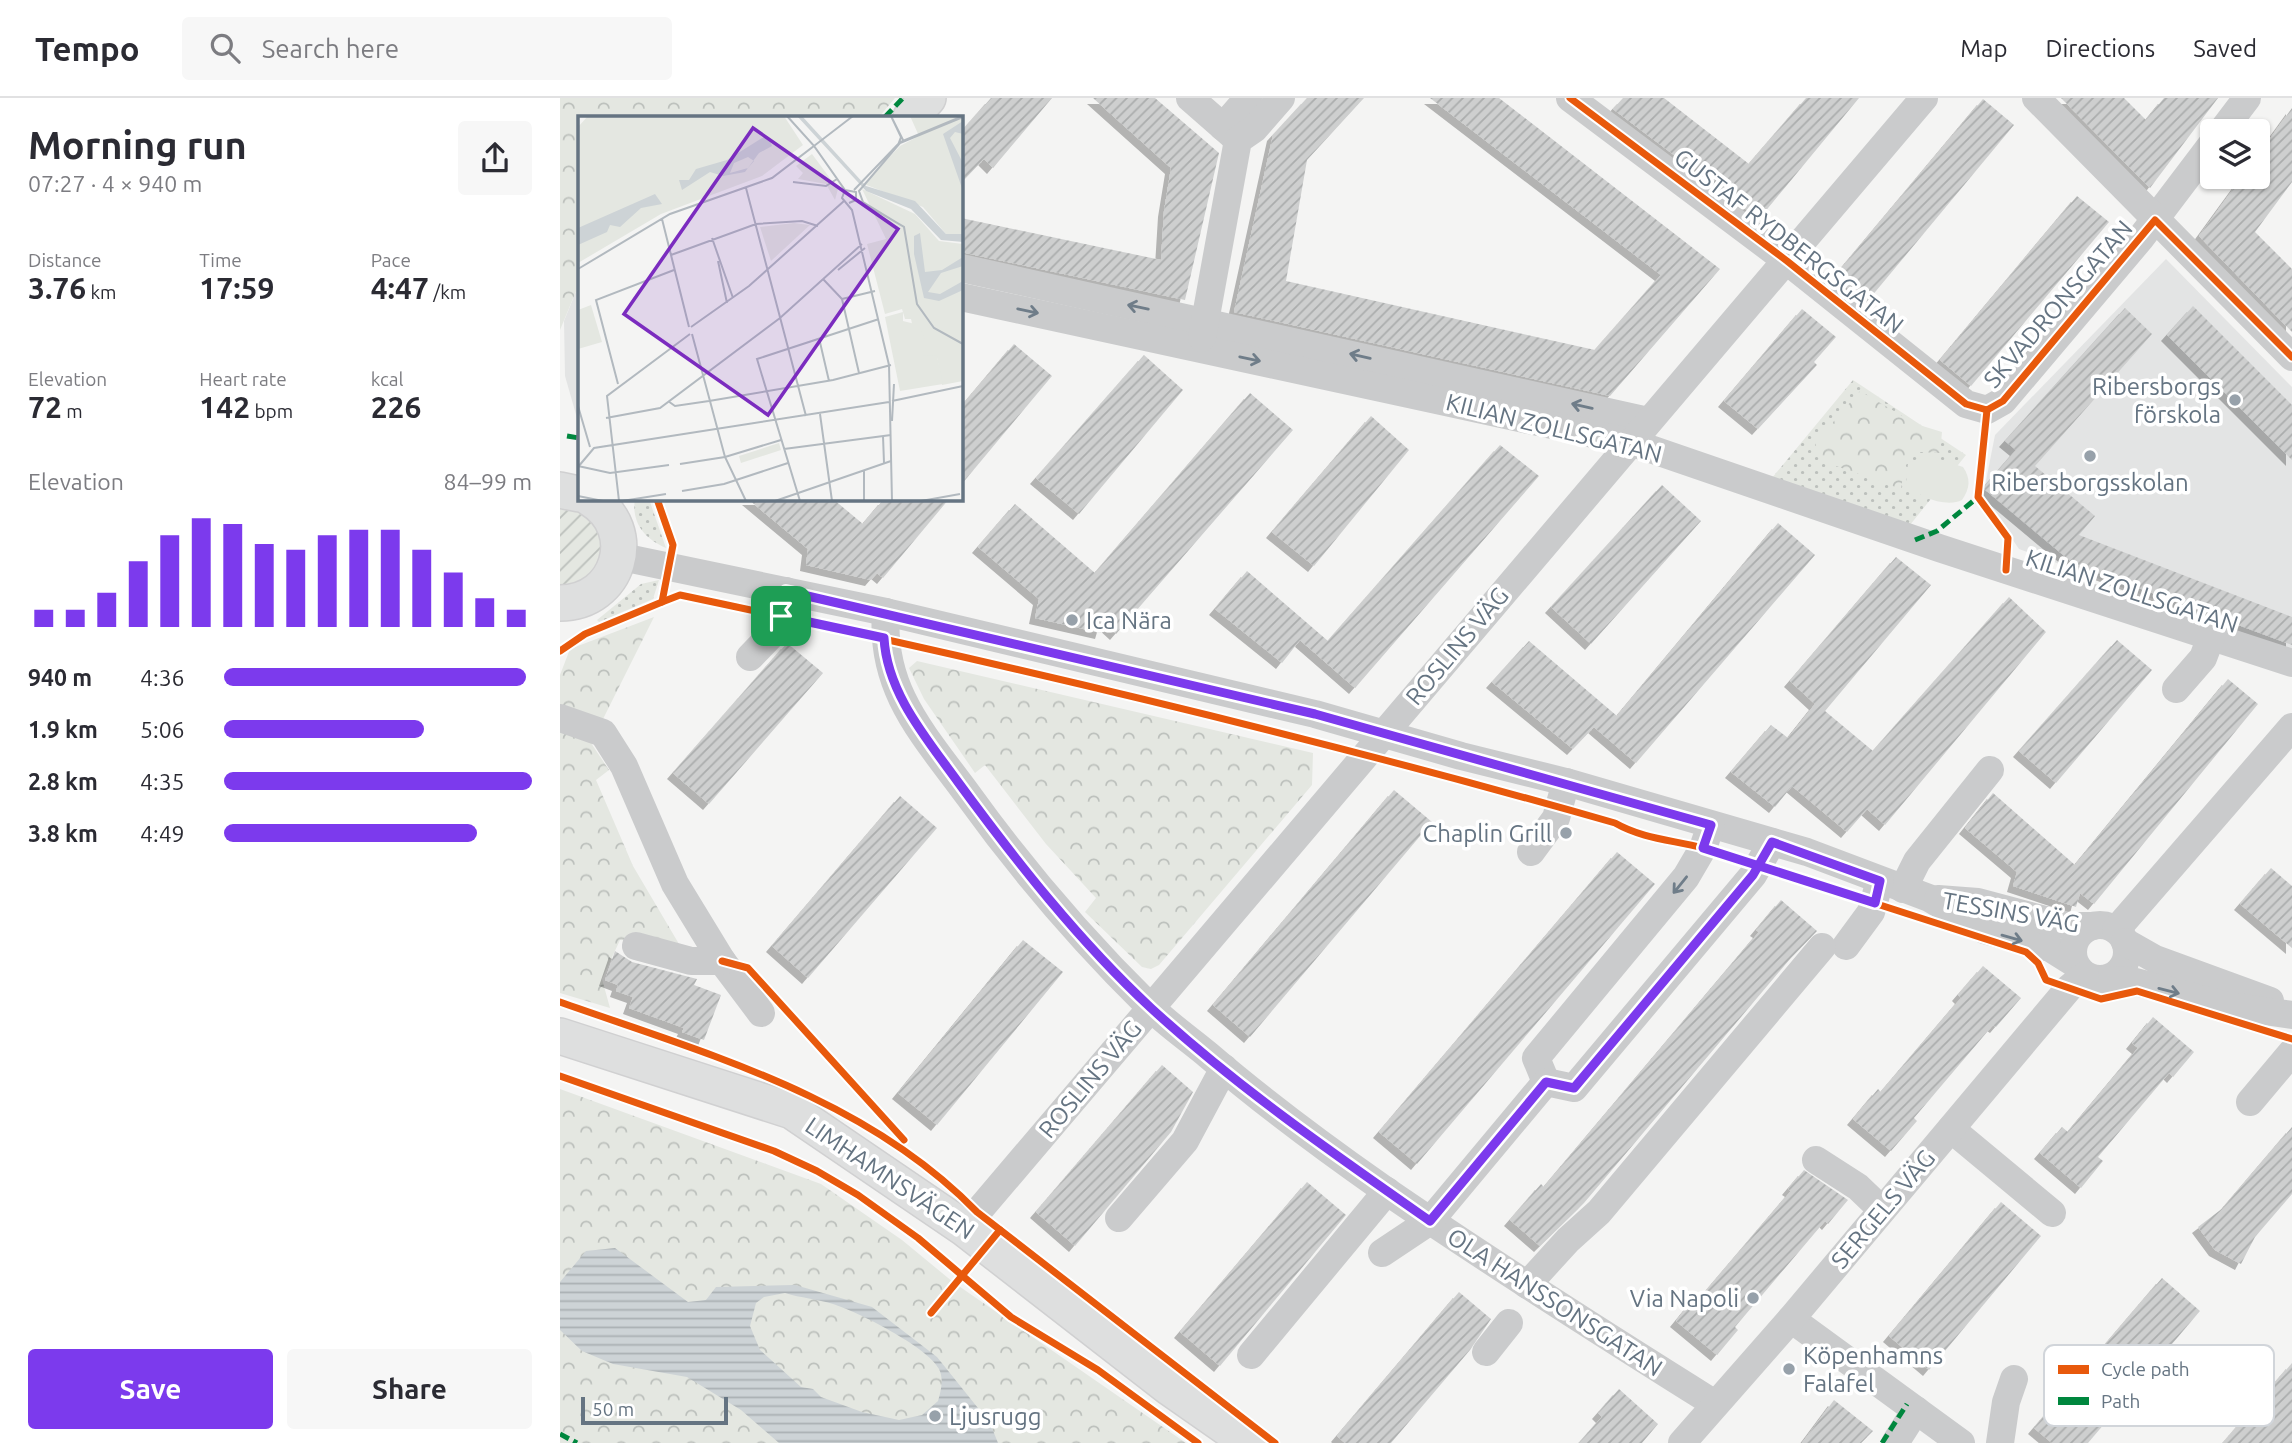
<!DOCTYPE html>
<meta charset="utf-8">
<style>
body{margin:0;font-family:Ubuntu,sans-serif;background:#f7f7f7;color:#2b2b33;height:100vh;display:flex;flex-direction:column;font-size:26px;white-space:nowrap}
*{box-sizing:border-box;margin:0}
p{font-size:23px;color:#7c7c81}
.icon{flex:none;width:38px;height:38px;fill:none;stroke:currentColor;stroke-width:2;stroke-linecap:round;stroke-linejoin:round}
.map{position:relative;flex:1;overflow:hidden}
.panel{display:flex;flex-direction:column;background:#fff;width:560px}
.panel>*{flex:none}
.buttons{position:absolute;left:1640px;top:21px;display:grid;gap:14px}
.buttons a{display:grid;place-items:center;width:70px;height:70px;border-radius:7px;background:#fff;box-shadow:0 2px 5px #0004;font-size:35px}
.scale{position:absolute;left:21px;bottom:18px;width:147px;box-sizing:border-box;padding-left:7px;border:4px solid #657482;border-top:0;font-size:19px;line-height:24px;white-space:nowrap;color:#657482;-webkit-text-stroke:5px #fff;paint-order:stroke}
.pin{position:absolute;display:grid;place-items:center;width:60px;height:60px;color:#fff;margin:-30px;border-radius:14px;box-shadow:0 4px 10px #0006}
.round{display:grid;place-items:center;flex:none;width:74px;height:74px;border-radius:7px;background:#f7f7f7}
.summary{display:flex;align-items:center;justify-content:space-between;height:119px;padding:0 28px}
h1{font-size:38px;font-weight:700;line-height:52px}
.figures{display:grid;grid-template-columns:repeat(3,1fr);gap:10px;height:119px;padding:7px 28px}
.figures div{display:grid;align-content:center}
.figures b{font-size:30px;font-weight:700}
.figures small{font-size:19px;font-weight:400}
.figures p{font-size:19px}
.chart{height:196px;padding:14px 28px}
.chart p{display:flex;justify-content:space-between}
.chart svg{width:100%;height:126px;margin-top:7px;stroke:#7c3aed;stroke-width:6}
.action{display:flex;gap:14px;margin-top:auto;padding:14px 28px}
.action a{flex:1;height:80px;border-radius:7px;background:#7c3aed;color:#fff;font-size:28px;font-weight:700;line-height:80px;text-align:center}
.action a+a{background:#f7f7f7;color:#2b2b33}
ul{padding:0 28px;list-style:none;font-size:23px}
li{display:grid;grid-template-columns:112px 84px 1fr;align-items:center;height:52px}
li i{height:18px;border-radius:9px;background:#7c3aed}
header{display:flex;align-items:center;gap:42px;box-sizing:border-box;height:98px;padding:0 35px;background:#fff;border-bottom:2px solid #e1e1e2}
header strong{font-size:33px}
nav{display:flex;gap:38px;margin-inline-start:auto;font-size:24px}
.search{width:490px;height:63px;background:#f7f7f7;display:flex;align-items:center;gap:18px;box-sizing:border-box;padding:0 24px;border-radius:7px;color:#7c7c81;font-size:26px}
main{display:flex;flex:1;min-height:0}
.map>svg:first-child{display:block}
.built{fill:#e3e4e4}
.grass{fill:url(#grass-dots)}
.park{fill:url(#park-crowns)}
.garden{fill:url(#garden-furrows)}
.pitch{fill:#e4e7e1}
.water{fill:url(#water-rules);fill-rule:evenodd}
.building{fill:url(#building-hatch);filter:url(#shadow)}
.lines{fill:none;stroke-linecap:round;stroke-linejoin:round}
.major-casing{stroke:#d0d0d1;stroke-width:38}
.minor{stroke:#cacbcc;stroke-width:28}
.major{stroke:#dedfdf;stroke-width:35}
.quiet{stroke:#00873e;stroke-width:5;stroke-dasharray:10 5;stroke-linecap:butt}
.cycleway-casing{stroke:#fff;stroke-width:11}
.cycleway{stroke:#e8590c;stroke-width:7}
.oneway{stroke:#6f7d89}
.route-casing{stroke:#fff;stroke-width:14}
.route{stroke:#7c3aed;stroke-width:9}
.poi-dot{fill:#97a1aa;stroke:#fff;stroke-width:2.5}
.labels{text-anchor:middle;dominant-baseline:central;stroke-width:7;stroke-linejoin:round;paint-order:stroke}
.street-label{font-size:24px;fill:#657482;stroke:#fff}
.poi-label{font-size:24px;fill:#657482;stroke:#fff;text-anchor:end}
.inset-road{fill:none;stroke:#b2b9bf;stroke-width:2}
.view{fill:#7b2cbf;fill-opacity:0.15;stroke:#7b2cbf;stroke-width:3.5}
.inset-edge{fill:none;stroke:#657482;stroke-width:3.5}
.key{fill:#fff;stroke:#d1d5da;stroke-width:2}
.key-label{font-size:19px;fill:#657482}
</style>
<header>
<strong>Tempo</strong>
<div class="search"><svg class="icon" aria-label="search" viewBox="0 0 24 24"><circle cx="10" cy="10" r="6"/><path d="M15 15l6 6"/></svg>Search here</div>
<nav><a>Map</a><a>Directions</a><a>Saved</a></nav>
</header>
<main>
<section class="panel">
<div class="summary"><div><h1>Morning run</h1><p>07:27 · 4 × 940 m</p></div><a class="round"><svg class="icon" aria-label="share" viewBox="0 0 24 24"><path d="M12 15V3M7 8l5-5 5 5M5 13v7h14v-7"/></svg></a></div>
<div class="figures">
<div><p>Distance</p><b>3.76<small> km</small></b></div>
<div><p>Time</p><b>17:59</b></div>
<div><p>Pace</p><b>4:47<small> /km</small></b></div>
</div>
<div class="figures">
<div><p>Elevation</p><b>72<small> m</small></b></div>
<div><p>Heart rate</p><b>142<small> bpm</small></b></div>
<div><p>kcal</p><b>226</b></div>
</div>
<div class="chart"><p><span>Elevation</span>84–99 m</p>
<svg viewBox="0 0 160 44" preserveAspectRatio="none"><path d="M5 44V38M15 44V38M25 44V32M35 44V21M45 44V12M55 44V6M65 44V8M75 44V15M85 44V17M95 44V12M105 44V10M115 44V10M125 44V17M135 44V25M145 44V34M155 44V38"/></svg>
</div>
<ul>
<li><b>940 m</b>4:36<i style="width:98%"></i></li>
<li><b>1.9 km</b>5:06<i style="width:65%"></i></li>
<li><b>2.8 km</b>4:35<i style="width:100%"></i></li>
<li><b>3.8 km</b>4:49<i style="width:82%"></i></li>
</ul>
<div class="action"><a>Save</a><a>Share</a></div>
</section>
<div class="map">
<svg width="1732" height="1345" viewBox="0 0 1732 1345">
<defs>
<pattern id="grass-dots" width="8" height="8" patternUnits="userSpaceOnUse" patternTransform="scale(1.75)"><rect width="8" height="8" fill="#e4e7e1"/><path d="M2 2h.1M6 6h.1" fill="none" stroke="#bcc0bc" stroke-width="1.8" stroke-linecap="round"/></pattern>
<pattern id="park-crowns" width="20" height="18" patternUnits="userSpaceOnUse" patternTransform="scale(1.75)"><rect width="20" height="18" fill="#e4e7e1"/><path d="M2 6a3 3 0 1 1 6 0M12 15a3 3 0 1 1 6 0" fill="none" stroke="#bcc0bc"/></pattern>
<pattern id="garden-furrows" width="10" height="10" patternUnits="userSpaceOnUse" patternTransform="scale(1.75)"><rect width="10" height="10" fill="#e4e7e1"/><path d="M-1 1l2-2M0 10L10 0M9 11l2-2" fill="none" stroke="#bcc0bc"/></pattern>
<pattern id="water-rules" width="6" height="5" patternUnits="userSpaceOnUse" patternTransform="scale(1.75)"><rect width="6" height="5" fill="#cdd3d6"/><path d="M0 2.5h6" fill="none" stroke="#aab0b3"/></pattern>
<pattern id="building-hatch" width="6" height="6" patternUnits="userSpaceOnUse" patternTransform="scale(1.75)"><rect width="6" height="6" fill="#cecfcf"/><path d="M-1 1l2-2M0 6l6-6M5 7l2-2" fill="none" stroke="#abadad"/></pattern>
<filter id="shadow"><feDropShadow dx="-6" dy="6" stdDeviation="0" flood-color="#0004"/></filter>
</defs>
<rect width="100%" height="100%" fill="#f4f4f3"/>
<g class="built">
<polygon points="1606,161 1732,289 1732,553 1459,451 1423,398 1435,337"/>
<polygon points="19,186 19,327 5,278 4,223"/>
</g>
<g class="grass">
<polygon points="1293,282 1406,357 1350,427 1212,380"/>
<path d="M75,401H89L106,450C85,441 71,425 75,401Z"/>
<polygon points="99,482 93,501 39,524 37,522 81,486"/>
</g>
<g class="park">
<polygon points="0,0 335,0 319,19 19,19 19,186 0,232"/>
<polygon points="1300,293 1356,326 1382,334 1380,355 1360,354 1345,364 1341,391 1262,363 1255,345"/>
<polygon points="94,519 31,645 49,672 36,682 73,768 119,846 60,842 42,881 50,910 0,895 0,577 10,551"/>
<polygon points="357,563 753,655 752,687 599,867 591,871 582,869 525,814 536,800 486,746 425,667 415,675 364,601 349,570"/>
<polygon points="0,991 261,1086 342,1142 393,1184 626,1345 0,1345"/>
</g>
<polygon class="garden" points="0,406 28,413 46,450 29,482 0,489"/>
<path class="pitch" d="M1367,357L1403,369C1411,381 1410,390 1402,402C1387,410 1356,399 1346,385L1348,365Z"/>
<path class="water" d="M55,1150L128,1204L146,1202L156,1189L235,1187L312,1209L377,1259L430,1325L438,1345H219L181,1312L127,1279L53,1266L22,1253L0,1232V1184L26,1153ZM225,1195C241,1200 257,1201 273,1206C296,1213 368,1249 379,1271C384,1281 381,1293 378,1303L362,1317L339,1322L302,1314L261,1299L253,1291L241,1289L200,1252L190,1228L196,1205L204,1199Z"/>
<g class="building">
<polygon points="431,0 492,0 433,70 424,61 401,85 401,34"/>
<polygon points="533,0 595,0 659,55 625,202 401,154 401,120 601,162 604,113 611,70"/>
<polygon points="747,0 804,0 747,62 726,183 1035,252 1101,177 870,0 939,0 1160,171 1050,298 674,214 713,37"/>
<polygon points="1063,0 1104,0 1189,66 1246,0 1299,0 1199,121 1053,11"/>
<polygon points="1501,0 1564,0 1586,22 1604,0 1658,0 1590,90"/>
<polygon points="1423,1 1454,27 1306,205 1274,179"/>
<polygon points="1732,10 1732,84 1695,134 1732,171 1732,234 1639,138 1682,79 1698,79 1698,57"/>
<polygon points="1517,98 1549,124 1411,288 1380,262"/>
<polygon points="1633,208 1732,307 1732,362 1607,237"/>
<polygon points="1565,210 1592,236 1475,368 1535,418 1519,437 1732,519 1732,547 1514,466 1423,390 1456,352 1445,343"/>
<polygon points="1242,211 1276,239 1254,264 1257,267 1198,331 1164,303"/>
<polygon points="454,246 492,278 401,387 401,309"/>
<polygon points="584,257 623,292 519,416 476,380"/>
<polygon points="690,295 733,332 556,536 544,525 541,535 475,520 479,501 418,449 455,406 535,475"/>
<polygon points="811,318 849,352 754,468 712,434"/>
<polygon points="940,347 979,378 795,590 740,542 722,565 655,511 687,473 768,543"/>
<polygon points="1102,387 1141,423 1031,546 991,509"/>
<polygon points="188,401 273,401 303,426 324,401 389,401 323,480 317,475 311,482 246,467 248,451"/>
<polygon points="1218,425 1255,457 1076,665 1034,629 1013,651 932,584 969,543 1057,618"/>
<polygon points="1336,459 1371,487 1265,613 1313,653 1449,499 1486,534 1325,727 1307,711 1287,734 1232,688 1215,709 1171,674 1211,627 1228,640 1255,606 1230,583"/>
<polygon points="1557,542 1592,572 1496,685 1459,653"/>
<polygon points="227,545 263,575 149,706 113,675"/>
<polygon points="1668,581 1698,606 1534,806 1520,795 1516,809 1453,788 1457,774 1405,730 1433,695 1515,767"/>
<polygon points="834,692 872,724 690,939 653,907"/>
<polygon points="340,698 377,730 248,880 212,848"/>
<polygon points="1057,754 1095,786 857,1066 819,1034"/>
<polygon points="1711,770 1732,788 1732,850 1680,806"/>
<polygon points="1221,802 1257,833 1230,861 1024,1105 980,1148 950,1122 981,1086 984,1089 1199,834 1196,832"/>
<polygon points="463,842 503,874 377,1027 338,995"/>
<polygon points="55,853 72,864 137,881 134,887 161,897 144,942 122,934 124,930 69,910 73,899 56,893 58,887 45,882"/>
<polygon points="1423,868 1461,900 1436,929 1433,927 1354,1020 1357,1023 1331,1053 1293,1021 1318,991 1321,994 1401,900 1398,897"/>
<polygon points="1593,919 1634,954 1613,979 1609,975 1538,1059 1543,1063 1521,1090 1480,1055 1502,1029 1508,1034 1578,950 1572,945"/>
<polygon points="602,967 633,994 611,1034 515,1148 476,1114"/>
<polygon points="1732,1029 1732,1096 1695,1139 1681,1166 1655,1152 1638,1129 1663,1110"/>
<polygon points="1244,1072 1288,1102 1268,1126 1265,1123 1175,1229 1178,1232 1157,1257 1116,1223 1137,1197 1140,1200 1231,1093 1228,1091"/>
<polygon points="747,1084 786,1117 660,1268 620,1234"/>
<polygon points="1441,1104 1481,1138 1369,1272 1329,1238"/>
<polygon points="1602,1180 1640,1213 1528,1345 1492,1345 1474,1330"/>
<polygon points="899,1194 931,1221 910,1252 831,1345 785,1345 777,1338"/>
<polygon points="1732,1265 1732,1345 1663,1345"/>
<polygon points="1059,1291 1098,1326 1082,1345 1019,1345 1042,1319 1038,1315"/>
<polygon points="1274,1302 1313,1333 1301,1345 1242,1345"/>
</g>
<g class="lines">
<g class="major-casing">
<g id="major">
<polyline points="351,19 368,0"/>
<polyline points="0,392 19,396"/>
<path d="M0,505C59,505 81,432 31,401"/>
<polyline points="0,938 232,1013 404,1130 610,1290 689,1345"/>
</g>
</g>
<g class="minor">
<polyline points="630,0 678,42"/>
<polyline points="1010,0 1227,163 1406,306 1427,312 1443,303 1580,141 1652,46"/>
<polyline points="1476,0 1732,259"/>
<polyline points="663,29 688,0"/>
<polyline points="1662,33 1687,0"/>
<polyline points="401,170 1088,323"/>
<polyline points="401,199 1070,344 1379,450 1732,565"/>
<polyline points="642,240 678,42 694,31 721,0"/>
<polyline points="57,458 326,514 755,616 901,658 1006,684 1247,754 1369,800 1424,832 1490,850 1514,865"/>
<path d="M326,514C320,592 364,637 408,697C462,772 523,843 589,908C607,926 629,941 648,957C704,1005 762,1048 822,1090C931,1165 1043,1236 1155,1306"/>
<polyline points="190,559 219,529 226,493"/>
<polyline points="1616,591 1643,560 1651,539"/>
<polyline points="0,620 43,635 64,668 115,786 162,863 201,915"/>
<polyline points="971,754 996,720 1006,684"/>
<polyline points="1343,791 1357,763 1430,672"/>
<polyline points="1378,801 1418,804 1508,828 1533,828"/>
<circle cx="1540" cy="854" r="27"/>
<polyline points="1556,832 1732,629"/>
<polyline points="1565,844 1595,861 1710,903"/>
<polyline points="76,848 131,863 162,863"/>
<polyline points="1286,848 1311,814 1320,783"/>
<polyline points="1542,882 1572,883 1664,907 1732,917"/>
<polyline points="986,984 1014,990 1193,777 1212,744"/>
<polyline points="986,984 976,960 1126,779 1143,750 1151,727"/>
<polyline points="1690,1004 1732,954"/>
<polyline points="1391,1031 1492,1115"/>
<polyline points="1256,1062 1298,1089 1322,1112"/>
<polyline points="559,1120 625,1043 664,970"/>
<polyline points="404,1130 1364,0"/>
<polyline points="822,1155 870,1123 986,984"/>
<polyline points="967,1187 1008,1142 1039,1114 1262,849"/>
<polyline points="1231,1221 1401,1345"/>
<polyline points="926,1254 949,1225"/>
<polyline points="691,1257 827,1093"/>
<polyline points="1122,1345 1231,1221 1509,890 1525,877"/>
<polyline points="1335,1345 1356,1312"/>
<polyline points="1440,1345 1446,1304 1454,1281"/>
</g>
<use href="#major" class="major"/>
<g class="quiet">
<polyline points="325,19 343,0"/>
<polyline points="7,338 19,340"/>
<polyline points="1355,442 1377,433 1418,399"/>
<polyline points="0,1336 17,1345"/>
<polyline points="1322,1345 1347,1306"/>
</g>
<g class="cycleway-casing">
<g id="cycleway">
<polyline points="1010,0 1227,163 1406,306 1427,312"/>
<polyline points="1427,312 1443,303 1595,122 1732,259"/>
<polyline points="1427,312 1418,399 1448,440 1446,472"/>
<path d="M102,504L120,497C434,563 747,637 1055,725C1083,741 1113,742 1143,750L1466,854L1478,865L1486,882L1541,901L1577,893L1732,941"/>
<polyline points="0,553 25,536 102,504 113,447 97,401"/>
<polyline points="162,863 188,870 344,1042"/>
<path d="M0,904C147,956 306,999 417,1114L715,1345"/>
<polyline points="0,978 214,1053 257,1073 298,1097 358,1140 451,1219 538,1272 638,1345"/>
<polyline points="371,1215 440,1132"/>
</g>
</g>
<use href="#cycleway" class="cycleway"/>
</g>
<defs><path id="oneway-shaft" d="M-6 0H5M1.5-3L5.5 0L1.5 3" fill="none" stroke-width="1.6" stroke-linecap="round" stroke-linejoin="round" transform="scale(1.75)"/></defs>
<g class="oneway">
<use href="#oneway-shaft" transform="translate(578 209) rotate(-168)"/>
<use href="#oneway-shaft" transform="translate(468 213) rotate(12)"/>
<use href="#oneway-shaft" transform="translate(800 258) rotate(-167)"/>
<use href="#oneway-shaft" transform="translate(690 261) rotate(12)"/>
<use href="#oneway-shaft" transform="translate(1022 308) rotate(-167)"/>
<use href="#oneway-shaft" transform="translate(1120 787) rotate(129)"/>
<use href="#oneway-shaft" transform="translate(1452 840) rotate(16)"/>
<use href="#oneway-shaft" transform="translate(1609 893) rotate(14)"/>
</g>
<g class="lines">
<g class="route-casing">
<path id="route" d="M221,518L324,540C327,595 367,641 398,684C456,763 519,843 591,910C677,989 774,1056 870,1123L986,984L1014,990L1193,777L1212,744L1320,783L1315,805C1258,787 1201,768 1143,750L1151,727L755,616L226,493L221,518"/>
</g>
<use href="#route" class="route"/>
</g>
<g class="poi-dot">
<circle cx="1675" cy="302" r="7"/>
<circle cx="1530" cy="358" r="7"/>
<circle cx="512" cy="522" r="7"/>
<circle cx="1006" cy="735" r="7"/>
<circle cx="1193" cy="1200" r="7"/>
<circle cx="1229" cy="1271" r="7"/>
<circle cx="375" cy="1318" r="7"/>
</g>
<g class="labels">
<g class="street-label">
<text transform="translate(1229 143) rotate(38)">GUSTAF RYDBERGSGATAN</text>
<text transform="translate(1498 206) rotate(-49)">SKVADRONSGATAN</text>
<text transform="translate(994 330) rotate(14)">KILIAN ZOLLSGATAN</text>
<text transform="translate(1572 493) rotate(18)">KILIAN ZOLLSGATAN</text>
<text transform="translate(897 548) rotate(-50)">ROSLINS VÄG</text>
<text transform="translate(1451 814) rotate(10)">TESSINS VÄG</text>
<text transform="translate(530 981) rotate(-50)">ROSLINS VÄG</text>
<text transform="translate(330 1080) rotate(34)">LIMHAMNSVÄGEN</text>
<text transform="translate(1323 1111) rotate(-50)">SERGELS VÄG</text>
<text transform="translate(995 1204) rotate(33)">OLA HANSSONSGATAN</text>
</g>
<g class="poi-label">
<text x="1661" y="288">Ribersborgs<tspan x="1661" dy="28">förskola</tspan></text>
<text x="1530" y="384" text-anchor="middle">Ribersborgsskolan</text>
<text x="526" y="522" text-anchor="start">Ica Nära</text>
<text x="992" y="735">Chaplin Grill</text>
<text x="1179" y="1200">Via Napoli</text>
<text x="1243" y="1257" text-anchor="start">Köpenhamns<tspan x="1243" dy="28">Falafel</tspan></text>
<text x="389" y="1318" text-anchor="start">Ljusrugg</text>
</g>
</g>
<g transform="translate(18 18)">
<rect width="385" height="385" fill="#f4f4f3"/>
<path d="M201,327L203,334L163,347L161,340Z" fill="#e4e7e1"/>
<path d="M10,0H206L225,29L184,60L83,98L0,147V11ZM332,0H385V118H368L345,91L286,68L322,30L341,20ZM234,38L260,73L257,84L248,68L220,63L225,57L218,50ZM284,73L337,98L361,125L385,128V265L364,269L359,241L342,244L333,203H327L324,193L307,198L289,128L308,123ZM216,107L232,109L193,145L182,111ZM13,189L24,226L0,233V194Z" fill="#e4e7e1"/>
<path d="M325,196V205L341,209L348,226L345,239L359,240L365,268L322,275L307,201Z" fill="#e4e7e1"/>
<path d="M219,0H224L288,70L337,85L368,118H385V126L363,124L333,93L288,75ZM385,5V18L377,16L372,22L385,47V75L365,18ZM184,22H191L194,30L181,37L167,56L145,60L132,56L104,74L101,64H111L118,53L149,44ZM170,41L176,45L170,52L152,57L156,47ZM77,78L84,88L63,92L42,111L32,109L29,116L0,129V112ZM342,117L347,156L364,154L385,141V150L363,157L350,176L362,178L385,165V174L361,185L346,182L336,138V120Z" fill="#cdd3d6" fill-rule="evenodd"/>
<path class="inset-road" d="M209,0L236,30L275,0M313,0L325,24M313,0L323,21L320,29M385,1L322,27L281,75L285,86L326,111L339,188L356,212L385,228M215,66L248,70L259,63M168,72L228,300M267,74L264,82L274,94L311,249L314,385M276,74L322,26L385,0M278,83L326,111L339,188L356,212L385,228M84,103L111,211M134,122L155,182M93,139L178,108L224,105L240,110M140,145L149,187M0,153L92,98L194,62L236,30L267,74L278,76V84L271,87M260,154L287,132M245,163L264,183L281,257M264,183L297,175M113,211L171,170L266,85M114,218L147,341L168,385M241,222L251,265M40,268L18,184L96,154M90,285L97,290L131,285L255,264L313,249M314,285L385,270M0,290L12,331M242,298L254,385M28,302L82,292L202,202L284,128M314,305L316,268M305,320L306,347M206,333L313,319M102,348L147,341L203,324M0,350L32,357L91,349M0,351L16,332L311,286M286,354V385M104,375L146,368L210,347M0,380L25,385M41,385L29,280L112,218M44,385L88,378M197,385L313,345M222,385L179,243L301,203M343,385L382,378"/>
<path class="view" d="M175,12L320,113L190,299L46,198Z"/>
<rect width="385" height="385" class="inset-edge"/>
</g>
<rect x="1484" y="1247" width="230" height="81" rx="10" class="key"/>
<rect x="1498" y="1267" width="31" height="9" fill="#e8590c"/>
<rect x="1498" y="1299" width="31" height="8" fill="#00873e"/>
<g class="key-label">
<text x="1541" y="1278">Cycle path</text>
<text x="1541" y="1310">Path</text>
</g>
</svg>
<div class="buttons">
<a><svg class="icon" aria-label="layers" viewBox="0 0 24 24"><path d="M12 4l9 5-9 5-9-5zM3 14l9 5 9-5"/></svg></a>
</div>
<div class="scale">50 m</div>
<div class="pin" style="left:221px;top:518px;background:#1e9e55"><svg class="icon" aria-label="arrive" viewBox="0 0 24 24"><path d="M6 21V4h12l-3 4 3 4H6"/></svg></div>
</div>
</main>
